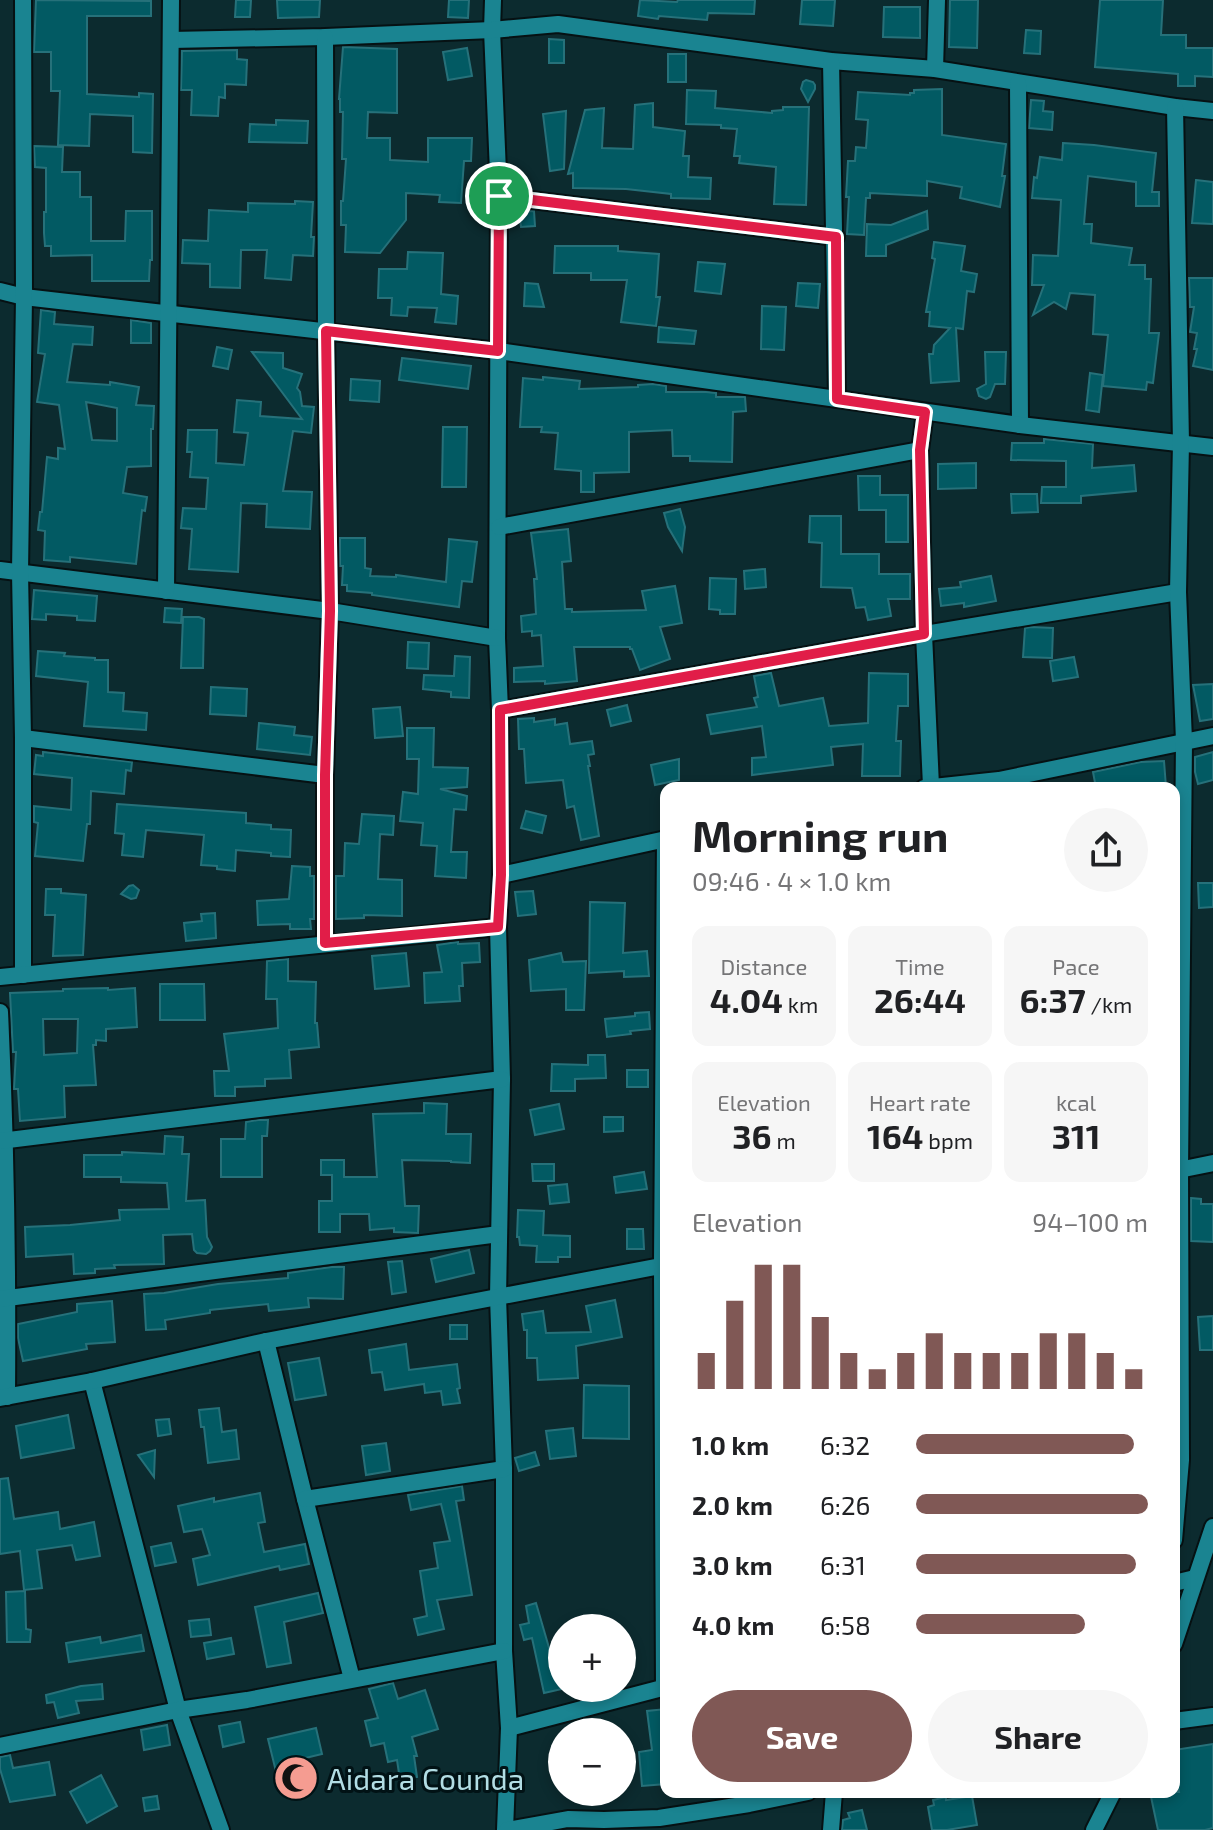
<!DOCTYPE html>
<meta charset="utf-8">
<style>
body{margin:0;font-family:"Exo 2",sans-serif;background:#f6f6f6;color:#202124;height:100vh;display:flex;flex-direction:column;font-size:30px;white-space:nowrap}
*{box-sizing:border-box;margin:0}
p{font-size:26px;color:#757577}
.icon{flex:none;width:44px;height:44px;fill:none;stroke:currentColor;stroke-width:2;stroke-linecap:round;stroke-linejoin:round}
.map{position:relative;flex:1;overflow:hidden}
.side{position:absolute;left:660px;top:782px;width:520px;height:1016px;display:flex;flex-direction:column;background:#fff;border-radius:16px;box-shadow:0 4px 12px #0003}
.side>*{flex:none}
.buttons{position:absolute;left:548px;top:1614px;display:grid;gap:16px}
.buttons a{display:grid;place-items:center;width:88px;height:88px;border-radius:50%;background:#fff;box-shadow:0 4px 12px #0003;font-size:40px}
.pin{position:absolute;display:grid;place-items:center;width:68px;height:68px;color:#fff;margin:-34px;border:4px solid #fff;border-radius:50%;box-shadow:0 2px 8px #0007}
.round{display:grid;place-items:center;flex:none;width:84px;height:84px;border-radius:42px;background:#f6f6f6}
.summary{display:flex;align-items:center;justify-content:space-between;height:136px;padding:0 32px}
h1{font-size:44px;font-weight:700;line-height:60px}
.metrics{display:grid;grid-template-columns:repeat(3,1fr);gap:12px;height:136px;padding:8px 32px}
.metrics div{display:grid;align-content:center;border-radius:16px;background:#f6f6f6;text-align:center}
.metrics b{font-size:34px;font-weight:700}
.metrics small{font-size:22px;font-weight:400}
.metrics p{font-size:22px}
.chart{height:224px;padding:16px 32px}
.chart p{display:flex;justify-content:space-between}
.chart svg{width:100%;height:144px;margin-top:8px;stroke:#805855;stroke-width:6}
.cta{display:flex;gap:16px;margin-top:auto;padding:16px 32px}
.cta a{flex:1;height:92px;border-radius:48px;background:#805855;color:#fff;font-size:32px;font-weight:700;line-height:92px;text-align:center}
.cta a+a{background:#f6f6f6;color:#202124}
ul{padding:0 32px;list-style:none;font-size:26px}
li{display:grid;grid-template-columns:128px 96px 1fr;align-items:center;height:60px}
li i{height:20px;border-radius:10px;background:#805855}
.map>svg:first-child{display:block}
.building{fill:#025a63;stroke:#26717a;stroke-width:2;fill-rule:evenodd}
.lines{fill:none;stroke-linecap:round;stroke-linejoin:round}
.minor-casing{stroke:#061113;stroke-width:20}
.minor{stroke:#1a8491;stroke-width:16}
.route-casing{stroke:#fff;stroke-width:16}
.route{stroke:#e11d48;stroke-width:10}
.labels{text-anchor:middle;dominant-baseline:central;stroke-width:6;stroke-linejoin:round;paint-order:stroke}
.poi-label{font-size:30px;fill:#b2dde4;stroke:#011215;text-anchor:start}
</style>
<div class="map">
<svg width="1213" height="1830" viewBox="0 0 1213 1830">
<rect width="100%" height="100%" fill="#0c2b2f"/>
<g class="building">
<polygon points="36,0 151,1 151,16 87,16 87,94 139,97 139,93 153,94 152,153 133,152 133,116 90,114 89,146 58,145 60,91 51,91 51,52 34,52"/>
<polygon points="236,0 251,0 250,17 235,17"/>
<polygon points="277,0 320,0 319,17 278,18"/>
<polygon points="449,0 469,0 468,18 448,17"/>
<polygon points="640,0 677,2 678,0 755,0 754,14 708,13 707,20 659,16 658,19 638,16"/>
<polygon points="802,0 835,0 833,26 800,24"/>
<polygon points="950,0 978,0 977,48 949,47"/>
<polygon points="1100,0 1163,0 1161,35 1186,35 1186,48 1213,48 1213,77 1195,76 1195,86 1178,86 1178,74 1095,67"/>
<polygon points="884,7 920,7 920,38 883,37"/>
<polygon points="1026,30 1041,31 1040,54 1024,53"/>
<polygon points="549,39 564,40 564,63 549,63"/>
<polygon points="343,47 397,49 397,113 368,112 367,138 390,138 390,160 428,162 428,138 472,138 471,161 464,161 461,203 439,202 440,195 406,193 406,220 380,253 345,252 346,225 341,225 341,201 343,201 346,159 342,159 343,112 340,112 340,99 339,99"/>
<polygon points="467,48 472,76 448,80 443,52"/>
<polygon points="237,50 237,59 247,60 246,85 225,84 225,98 219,97 218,116 191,115 192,90 181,90 182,51"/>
<rect x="668" y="54" width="18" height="28"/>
<polygon points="806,80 813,82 815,85 815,89 808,102 801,89 803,82"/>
<polygon points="942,89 942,135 1006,144 1002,176 1005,176 1000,207 960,198 962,187 927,181 927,196 870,193 870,198 866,198 864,235 847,234 849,197 846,197 848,161 855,161 856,147 866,148 868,120 856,119 858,92 910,95 910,93 914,93 914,90"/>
<polygon points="687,90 716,91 715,108 772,113 772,111 783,110 783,107 809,107 806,205 774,204 776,167 739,163 740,156 734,156 737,129 721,128 721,125 686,124"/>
<polygon points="1031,100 1044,101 1043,111 1053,112 1052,130 1029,128"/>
<polygon points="653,103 653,127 685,131 683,156 689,156 688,177 711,178 710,199 671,198 671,194 626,189 573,188 573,173 568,174 585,110 604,108 602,148 633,149 635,105"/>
<polygon points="566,111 564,169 550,171 543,114"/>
<polygon points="276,120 308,121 307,143 249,142 250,124 276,125"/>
<polygon points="1063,143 1094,145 1156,153 1152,192 1159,192 1159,206 1136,206 1136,182 1088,176 1084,224 1092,224 1091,243 1132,248 1129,265 1145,265 1145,279 1151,279 1149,333 1159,333 1153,383 1147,382 1146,390 1103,386 1108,335 1093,334 1095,295 1070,293 1066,309 1054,302 1033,315 1044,285 1032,285 1033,255 1058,256 1061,200 1032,198 1034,177 1037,178 1040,157 1062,160"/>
<polygon points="34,146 63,147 62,172 80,172 80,197 91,197 91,241 125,241 126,211 152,211 152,260 150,260 149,281 92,281 92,255 51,256 51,246 45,246 44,233 44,212 46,212 46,168 35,167"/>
<polygon points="1196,180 1213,182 1213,224 1192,223"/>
<polygon points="295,201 313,202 311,237 314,237 313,256 293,255 291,280 265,278 267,250 241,250 240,288 210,287 210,264 182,263 183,240 208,241 209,210 248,212 248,203 295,204"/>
<polygon points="534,211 535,226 521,227 519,212"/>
<polygon points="927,211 928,229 886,245 886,256 866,256 867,224 891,225"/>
<polygon points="934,242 965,246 961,271 977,274 974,292 967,291 963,329 956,328 959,381 931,383 929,354 933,354 934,345 950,328 929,326 930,312 926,312 935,259 932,258"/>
<polygon points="555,246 618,246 618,251 659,254 656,297 660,297 656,326 621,322 627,280 591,280 591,273 554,273"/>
<polygon points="408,252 443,253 441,294 458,296 456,324 435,322 437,308 408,307 407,316 391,315 392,298 378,298 379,269 407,269"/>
<polygon points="698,262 725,264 721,294 695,291"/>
<polygon points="1189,278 1213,278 1213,370 1193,366 1197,349 1194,349 1197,333 1190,332 1194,307 1190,307"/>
<polygon points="525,283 538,284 544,307 524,306"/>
<polygon points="798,283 820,284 818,308 796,306"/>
<polygon points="762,306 786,307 784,350 761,349"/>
<path d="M41,310L55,312L54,324L93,327L92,345L73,344L67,382L110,385V382L139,387L136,405L154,406L153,429H151V466L127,467L123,493L147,497L145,511L142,510L136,564L70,557V562L44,560L45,531L38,530L40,512H42L47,457L58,459V448L65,449L59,405L37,402L45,354L38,353ZM86,402L117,408V441L92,440Z"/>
<polygon points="131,320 151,323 151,343 131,343"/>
<polygon points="659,327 696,331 694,344 658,342"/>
<polygon points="217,347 232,350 228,369 213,366"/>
<polygon points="252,352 283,353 283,368 302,374 297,388 300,392 302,406 314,407 311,433 293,431 283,491 312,492 310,529 266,527 267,504 241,503 238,572 189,569 192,529 181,528 183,508 206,509 208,478 190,477 192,452 187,452 188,430 217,430 216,463 244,465 248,433 234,432 237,400 261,402 260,416 302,419"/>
<polygon points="985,352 1006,352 1005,384 995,384 990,397 986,399 979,396 977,389 986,384"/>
<polygon points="402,358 471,366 468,389 399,380"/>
<polygon points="1090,373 1103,375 1099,412 1086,410"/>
<polygon points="543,377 580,381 579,389 638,387 638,385 653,384 666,386 666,392 706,392 716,393 716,397 745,397 746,411 733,412 732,462 690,461 690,456 673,456 672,430 629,432 629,472 594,473 594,492 581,492 581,471 555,469 558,433 541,432 542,427 520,427 523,378 543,380"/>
<polygon points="351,379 380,381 379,402 350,400"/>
<polygon points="443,427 467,427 466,487 442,487"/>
<polygon points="1044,439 1093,444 1092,468 1134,465 1136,491 1081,496 1081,503 1041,503 1042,487 1066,487 1066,461 1011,460 1012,443 1044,443"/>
<polygon points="976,463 976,488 938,489 938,464"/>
<polygon points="858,476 880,476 880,495 908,495 908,542 886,542 886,510 859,510"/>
<polygon points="1011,494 1037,494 1038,512 1012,513"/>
<polygon points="680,509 685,527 682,551 668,527 664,513"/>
<polygon points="810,516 841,516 841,554 879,554 879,574 910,574 910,599 888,599 891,616 868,620 865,607 856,608 852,588 821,587 822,543 809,542"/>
<polygon points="568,529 571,561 562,562 565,609 572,609 572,612 646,610 642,591 675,586 682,623 660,627 670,659 640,670 632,649 630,649 630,647 574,647 577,681 545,684 545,681 514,682 514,668 543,666 541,635 532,636 532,631 522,632 521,616 536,614 534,579 537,579 531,533"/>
<polygon points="340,538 365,538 365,568 371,569 370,576 396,577 396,575 446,582 449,539 477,542 472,582 462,581 459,607 372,595 372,593 347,591 347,585 342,585 343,566 340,566"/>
<polygon points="765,569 766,587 745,589 744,571"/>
<polygon points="991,576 996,601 964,607 964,603 941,606 939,589 961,587 960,582"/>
<polygon points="710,578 736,579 735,614 720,614 720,610 709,609"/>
<polygon points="34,590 97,596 95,621 77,620 77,616 46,614 46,620 32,619"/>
<polygon points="165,608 182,609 181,623 164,622"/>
<polygon points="183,617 199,617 204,619 203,668 181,668"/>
<polygon points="1031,627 1053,628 1052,658 1023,657 1025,628"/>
<polygon points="408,642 429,643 428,669 407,668"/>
<polygon points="38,651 65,653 64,656 95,658 95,660 108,660 108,692 124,693 123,711 147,713 146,730 84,726 88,682 36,676"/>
<polygon points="455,656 470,657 469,698 451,697 451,692 423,689 424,675 454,676"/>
<polygon points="1074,657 1078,677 1053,681 1050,661"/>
<polygon points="771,673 779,706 823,698 829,726 868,723 869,673 908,674 908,706 898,706 896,741 901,741 900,776 862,776 863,744 831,747 833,765 752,775 752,758 766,757 762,726 711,734 707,715 757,707 754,698 758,697 754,676"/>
<polygon points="1213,684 1213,719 1200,721 1193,685"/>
<polygon points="211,687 247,689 246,716 210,714"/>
<polygon points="627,705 631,721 611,726 607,710"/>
<polygon points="400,707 403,736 375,738 373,709"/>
<polygon points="534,718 534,722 555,719 555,725 567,723 570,744 592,741 594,754 588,755 590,766 588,766 599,836 581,840 574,806 567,808 563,780 526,783 524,749 519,749 518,719"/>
<polygon points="259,723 295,727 294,735 312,737 310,755 257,749"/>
<polygon points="407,728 434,728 433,767 468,768 467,787 440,789 467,796 466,810 454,809 451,852 467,852 466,878 435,876 437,846 421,845 423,823 400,821 403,792 418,794 419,759 407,759"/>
<polygon points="43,752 132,762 131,771 126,770 124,794 91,791 90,824 87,824 83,861 35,856 38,823 34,822 34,806 71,810 72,778 34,774 36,755 43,756"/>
<polygon points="1213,752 1213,780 1198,784 1195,772 1195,757"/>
<polygon points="679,759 679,780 655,785 651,765"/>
<polygon points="1164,761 1166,787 1147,788 1147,785 1131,788 1096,788 1093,772 1141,762"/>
<polygon points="117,804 246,813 246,823 271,825 271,829 291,830 290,857 271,856 271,853 236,850 235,871 217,869 217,866 201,865 204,835 146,830 143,857 122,855 124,834 115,833"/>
<polygon points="526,811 546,816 542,833 521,828"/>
<polygon points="362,814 394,816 393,835 380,834 378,879 402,880 402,916 364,915 364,918 336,919 336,876 344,876 345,843 359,844"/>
<polygon points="292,866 310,867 310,876 314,876 314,919 310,919 311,929 290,929 290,924 258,925 257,901 289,899"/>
<polygon points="1198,883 1213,883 1213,907 1199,908"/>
<polygon points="133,885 139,890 136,898 131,899 121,894 129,886"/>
<polygon points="46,889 61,889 61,893 86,895 83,955 53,956 55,915 45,915"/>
<polygon points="533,891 536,914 518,916 515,892"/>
<polygon points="590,902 625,903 623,953 647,951 649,976 624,977 624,971 589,973"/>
<polygon points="215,913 216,938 186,941 184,923 202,921 201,914"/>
<polygon points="458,942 458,944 479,943 480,962 462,963 463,986 459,986 460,1001 425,1003 424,973 442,972 437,945"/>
<polygon points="406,953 409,986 375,989 372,956"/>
<polygon points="561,953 563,962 586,961 584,1010 566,1010 566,989 531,991 529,960"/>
<polygon points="288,959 288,981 316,982 315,1023 317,1023 319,1047 289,1050 291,1078 265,1079 265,1086 235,1087 235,1096 215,1096 214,1071 229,1071 224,1034 278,1028 277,999 266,999 267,961"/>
<polygon points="160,984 204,984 205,1020 160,1020"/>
<path d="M108,988V990L135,988L137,1027L106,1029V1041L96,1040V1045H93L96,1085L64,1086L65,1117L20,1121L18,1089H14L16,1052H13L10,993L63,991V989ZM43,1019H78L77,1053L44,1055Z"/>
<polygon points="649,1012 650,1029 630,1031 631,1034 607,1037 605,1019 635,1016 635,1013"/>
<polygon points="588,1055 605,1055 606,1078 575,1079 575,1091 551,1091 552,1064 588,1065"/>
<rect x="627" y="1070" width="21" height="17"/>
<polygon points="424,1103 447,1104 446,1134 471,1134 470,1163 451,1162 451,1161 402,1160 405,1206 419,1206 418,1233 394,1232 394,1228 370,1230 369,1214 340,1214 340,1232 319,1232 319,1201 332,1201 332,1175 321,1175 321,1160 344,1160 344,1177 377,1177 373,1114 424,1113"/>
<polygon points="559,1104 564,1129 535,1135 530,1110"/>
<polygon points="604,1117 623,1117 623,1131 604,1132"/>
<polygon points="258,1120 268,1120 267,1136 262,1136 262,1177 221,1177 221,1139 245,1139 246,1122"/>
<polygon points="165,1136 183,1137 182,1154 189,1154 186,1201 205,1200 207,1237 212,1247 210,1251 206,1254 197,1253 194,1250 192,1234 163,1235 164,1264 114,1265 115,1268 95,1269 95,1273 74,1274 73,1254 26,1257 25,1227 70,1225 120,1220 119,1210 169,1209 167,1183 121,1182 121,1177 84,1177 84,1155 122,1155 122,1152 164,1154"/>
<polygon points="532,1164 554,1164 554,1181 533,1181"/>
<polygon points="644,1172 647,1189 616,1193 614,1177"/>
<polygon points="567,1184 569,1202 550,1204 548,1186"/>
<polygon points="1191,1198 1201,1199 1201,1204 1213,1204 1213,1242 1191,1241"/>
<polygon points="518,1210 544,1211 543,1235 570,1236 570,1257 558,1257 558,1262 536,1262 537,1246 520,1245 519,1237 517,1237"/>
<polygon points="627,1229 643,1229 644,1249 627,1249"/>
<polygon points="469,1250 474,1273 436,1282 431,1259"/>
<polygon points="402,1261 406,1292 392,1294 388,1262"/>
<polygon points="332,1267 344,1267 343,1299 308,1298 309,1307 269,1311 268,1304 210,1310 210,1313 165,1320 166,1329 146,1330 144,1294 164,1293 218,1284 288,1278 288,1273"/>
<polygon points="615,1300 622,1337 576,1346 578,1378 538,1380 537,1358 527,1358 527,1330 524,1330 522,1314 543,1311 546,1333 591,1332 586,1306"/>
<polygon points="112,1301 115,1342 86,1344 87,1349 23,1361 18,1338 18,1324 77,1312 77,1304"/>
<polygon points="1213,1316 1213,1350 1200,1350 1198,1317"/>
<rect x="450" y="1325" width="17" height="14"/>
<polygon points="406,1344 409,1370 457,1364 460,1388 457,1389 460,1403 443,1405 441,1391 425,1393 424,1384 385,1390 382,1372 372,1373 369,1350"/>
<polygon points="319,1358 326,1395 295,1400 288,1363"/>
<polygon points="584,1385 629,1386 629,1439 583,1438"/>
<polygon points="219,1408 222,1432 236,1430 239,1459 208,1463 204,1427 201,1427 199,1410"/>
<polygon points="68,1415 74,1448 21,1458 16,1426"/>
<polygon points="169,1419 171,1434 158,1436 156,1420"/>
<polygon points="573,1428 576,1456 550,1459 546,1431"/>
<polygon points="386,1443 390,1471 366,1475 362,1446"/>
<polygon points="155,1450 154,1477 138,1455"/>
<polygon points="535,1452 539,1465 519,1471 515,1458"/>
<polygon points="8,1478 14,1519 58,1512 60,1529 94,1522 100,1556 76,1560 72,1545 37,1550 42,1588 24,1590 20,1551 0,1554 0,1479"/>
<polygon points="462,1486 464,1500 456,1501 472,1595 437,1600 444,1629 418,1635 414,1619 427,1616 420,1571 438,1568 434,1543 450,1541 441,1504 411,1510 408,1495"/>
<polygon points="260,1493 265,1522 258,1523 264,1552 305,1544 309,1564 280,1570 279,1566 198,1585 193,1559 210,1555 202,1529 184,1532 178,1506 214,1498 214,1502"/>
<polygon points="171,1543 176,1562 155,1566 151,1547"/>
<polygon points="25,1591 26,1629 31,1630 30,1642 7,1642 6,1592"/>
<polygon points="318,1593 323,1613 284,1622 291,1663 267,1667 255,1607"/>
<polygon points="536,1603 550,1651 562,1648 562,1689 544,1693 532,1638 524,1640 520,1625 529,1623 526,1606"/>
<polygon points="209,1619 211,1635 191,1637 189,1621"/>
<polygon points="141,1635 144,1651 69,1662 66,1643 100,1637 101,1643"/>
<polygon points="231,1638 234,1654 207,1659 204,1643"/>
<polygon points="393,1683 398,1699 425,1690 438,1729 412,1737 417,1756 414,1756 417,1777 400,1780 397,1760 388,1762 384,1743 371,1746 365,1721 378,1718 369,1689"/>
<polygon points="102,1684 103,1699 76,1701 79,1713 58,1718 54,1702 47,1703 46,1695 81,1686"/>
<polygon points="666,1709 666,1784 642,1786 639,1752 652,1750 647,1711"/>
<polygon points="240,1722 244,1742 223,1747 219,1726"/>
<polygon points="167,1725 170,1745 144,1750 141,1730"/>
<polygon points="316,1728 322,1754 297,1760 303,1787 281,1792 268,1739"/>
<polygon points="1213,1744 1213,1828 1205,1830 1158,1830 1150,1792 1179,1792 1174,1769 1174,1750"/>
<polygon points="10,1755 13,1768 49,1762 55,1795 10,1802 0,1769 0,1757"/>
<polygon points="101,1775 117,1806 87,1823 70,1792"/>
<polygon points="157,1796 159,1809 145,1811 143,1798"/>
<polygon points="972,1796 977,1825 947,1830 932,1830 928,1807 934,1805 933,1800 946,1797 946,1800"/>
<polygon points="862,1810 867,1830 842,1830 843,1820 850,1818 848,1813"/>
</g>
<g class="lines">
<g class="minor-casing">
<g id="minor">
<polyline points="493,0 492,30 499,196 497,638 500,710 501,875 498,927 502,1079 498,1297 504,1469 504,1651 509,1728 505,1830"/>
<polyline points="171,40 325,37 492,30 558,24 831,61 935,69 1175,107 1213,111"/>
<polyline points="831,61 837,399"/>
<polyline points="935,69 937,0"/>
<polyline points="1018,83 1020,425"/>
<polyline points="499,196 836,237"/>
<polyline points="0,291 24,297 498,351 1020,425 1213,447"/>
<polyline points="925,412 920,450 924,634 931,786"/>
<polyline points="499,527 920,450"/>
<polyline points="0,570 330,611 497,638"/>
<polyline points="166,591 171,0"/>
<polyline points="500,710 924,634 1178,592"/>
<polyline points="23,738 325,775"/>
<polyline points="924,788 999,780 1213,736"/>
<polyline points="501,875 666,839"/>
<polyline points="325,943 325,775 330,611 326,331 325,37"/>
<polyline points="23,975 23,738 20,572 24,297 23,0"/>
<polyline points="0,977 498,927"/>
<path d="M0,1012C6,1141 8,1268 7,1397"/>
<polyline points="0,1141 502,1079"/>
<polyline points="1174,1171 1213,1163"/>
<polyline points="0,1299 499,1234"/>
<polyline points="266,1341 305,1499 352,1679"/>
<polyline points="92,1381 178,1710 221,1830"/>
<polyline points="0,1398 92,1381 266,1341 666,1265"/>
<polyline points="305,1499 504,1469"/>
<polyline points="1174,1540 1181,1460 1180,1170 1184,741 1178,592 1181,443 1175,107"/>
<polyline points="1174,1583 1195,1578"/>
<polyline points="1174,1644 1213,1527"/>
<polyline points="664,1688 662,1266 665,839"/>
<polyline points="1174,1721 1213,1716"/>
<polyline points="509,1728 666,1687"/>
<polyline points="0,1746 178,1710 247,1700 504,1651"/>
<polyline points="507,1830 568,1819 604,1820 659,1818 749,1804 808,1792"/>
<polyline points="831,1830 834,1792"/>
<polyline points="1094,1830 1113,1792"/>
</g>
</g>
<use href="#minor" class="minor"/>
</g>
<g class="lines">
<g class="route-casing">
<polygon id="route" points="499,196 836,237 837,399 925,412 920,450 924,634 500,710 501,875 498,927 325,943 325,775 330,611 326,331 498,351"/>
</g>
<use href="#route" class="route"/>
</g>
<defs>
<g id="mosque-disc" transform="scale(2.3)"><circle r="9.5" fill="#f59c91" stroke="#011215"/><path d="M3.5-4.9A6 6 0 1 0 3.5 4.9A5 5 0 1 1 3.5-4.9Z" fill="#111"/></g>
</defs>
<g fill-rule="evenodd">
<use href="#mosque-disc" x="296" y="1778"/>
</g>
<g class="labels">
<g class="poi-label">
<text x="327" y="1778">Aidara Counda</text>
</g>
</g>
</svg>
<div class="buttons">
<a>+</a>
<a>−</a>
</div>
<div class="pin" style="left:499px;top:196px;background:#1e9e55"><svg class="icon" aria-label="arrive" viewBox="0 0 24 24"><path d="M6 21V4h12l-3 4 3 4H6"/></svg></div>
<section class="side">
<div class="summary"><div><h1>Morning run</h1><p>09:46 · 4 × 1.0 km</p></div><a class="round"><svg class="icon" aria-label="share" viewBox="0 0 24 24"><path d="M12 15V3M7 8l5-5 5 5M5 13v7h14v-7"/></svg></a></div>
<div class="metrics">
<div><p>Distance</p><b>4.04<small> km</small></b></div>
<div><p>Time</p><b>26:44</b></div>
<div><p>Pace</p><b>6:37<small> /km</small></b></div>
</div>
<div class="metrics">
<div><p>Elevation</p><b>36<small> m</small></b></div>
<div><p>Heart rate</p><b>164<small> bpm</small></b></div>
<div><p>kcal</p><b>311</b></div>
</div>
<div class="chart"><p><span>Elevation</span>94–100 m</p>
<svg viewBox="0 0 160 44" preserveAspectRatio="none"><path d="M5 44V33M15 44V17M25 44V6M35 44V6M45 44V22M55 44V33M65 44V38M75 44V33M85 44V27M95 44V33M105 44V33M115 44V33M125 44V27M135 44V27M145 44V33M155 44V38"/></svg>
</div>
<ul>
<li><b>1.0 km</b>6:32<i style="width:94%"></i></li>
<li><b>2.0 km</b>6:26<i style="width:100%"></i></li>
<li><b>3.0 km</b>6:31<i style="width:95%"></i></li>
<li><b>4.0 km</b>6:58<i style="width:73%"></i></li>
</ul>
<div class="cta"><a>Save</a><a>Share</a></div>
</section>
</div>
